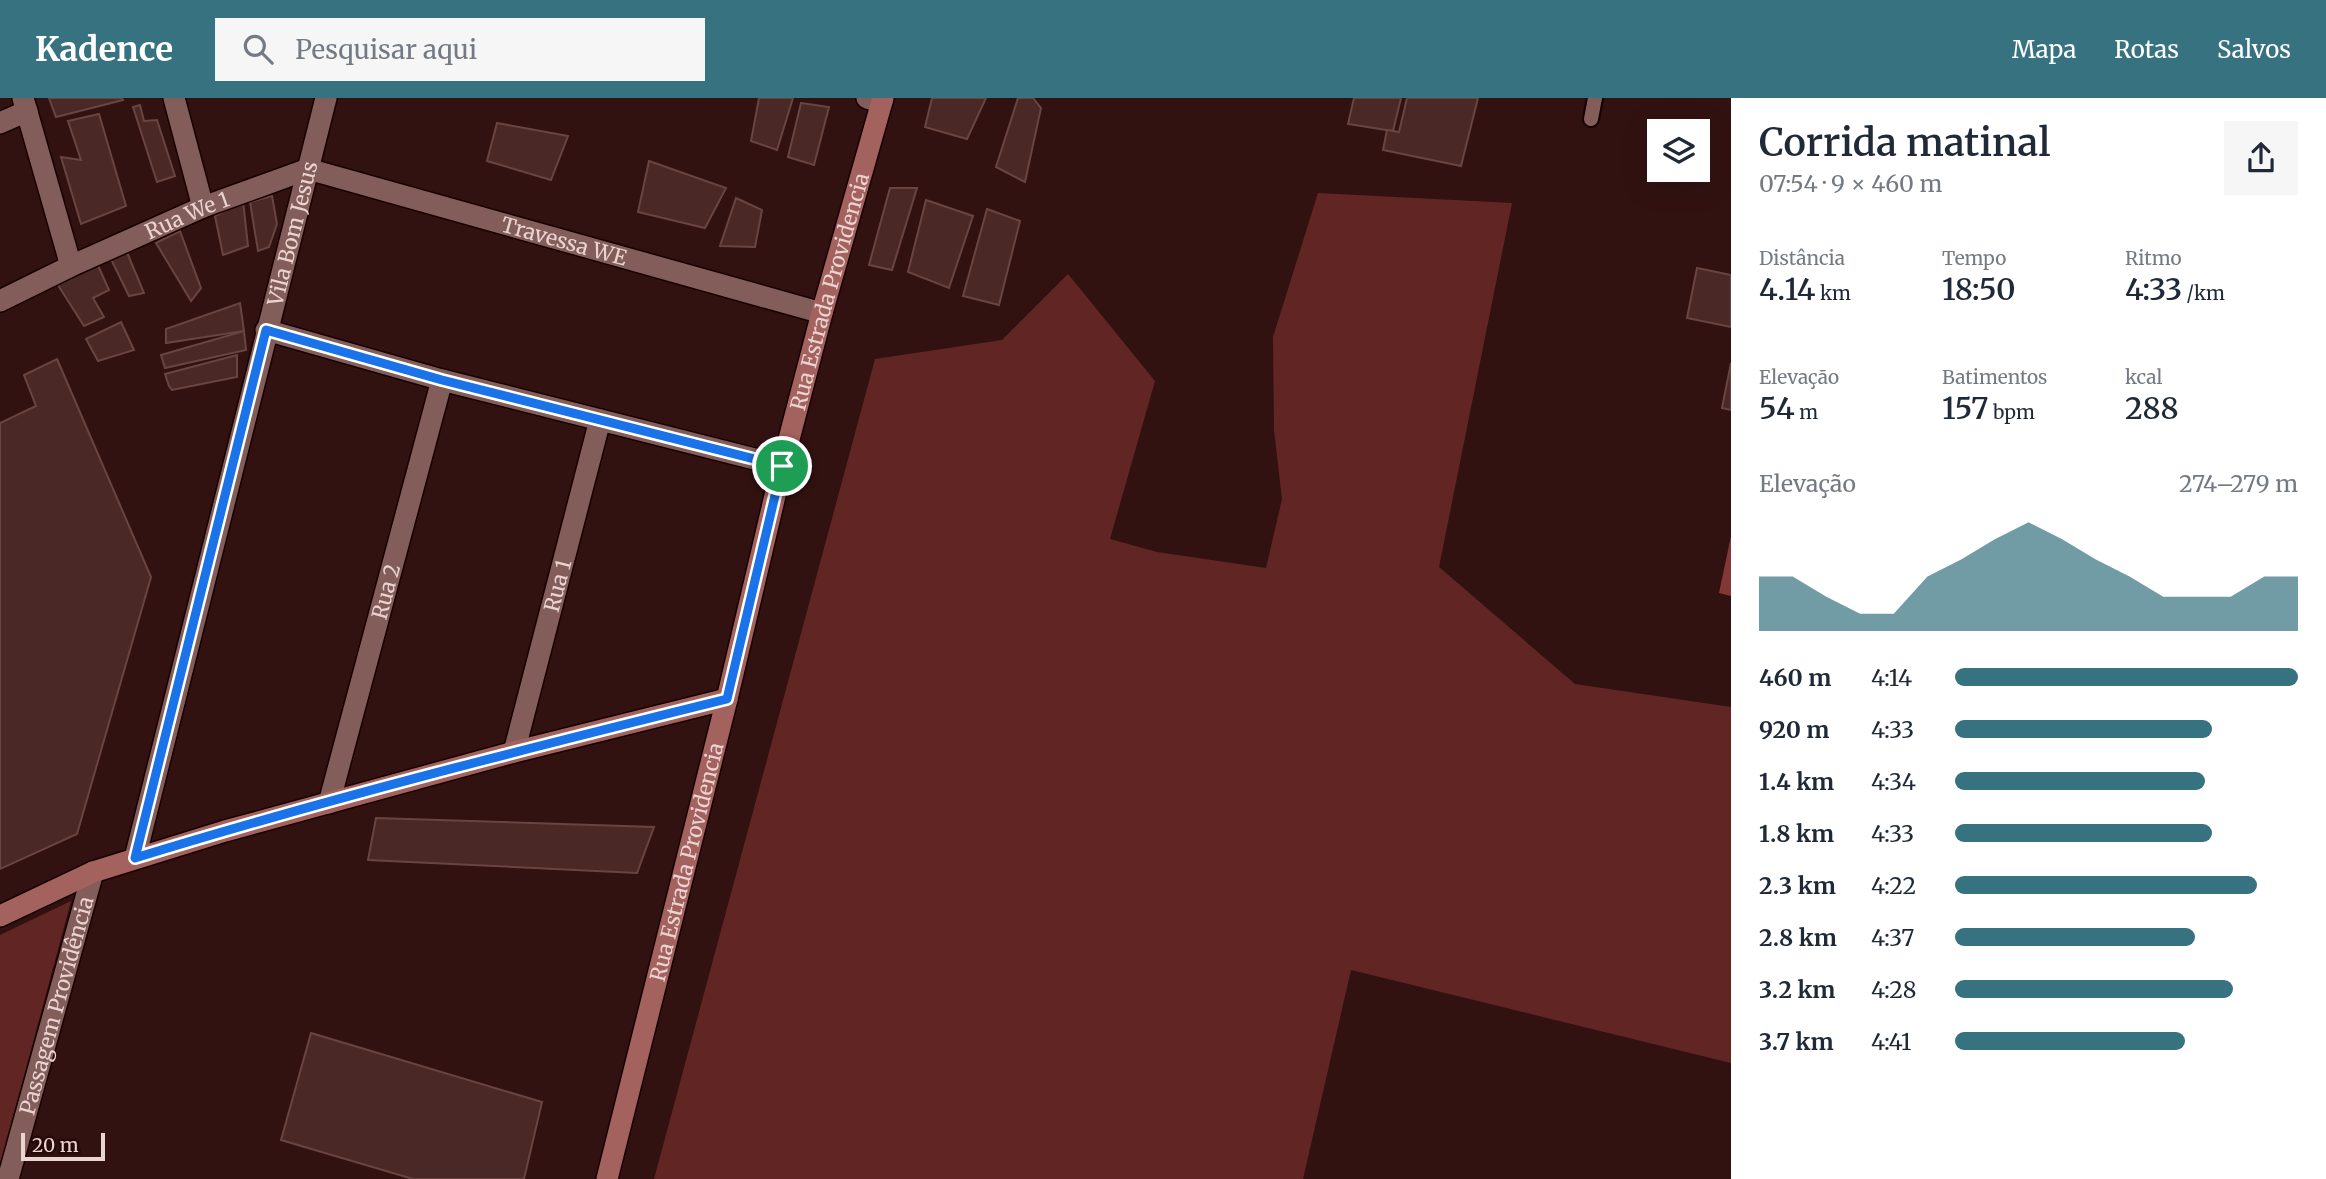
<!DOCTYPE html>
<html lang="pt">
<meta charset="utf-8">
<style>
body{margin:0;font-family:Merriweather,serif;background:#f6f6f7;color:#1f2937;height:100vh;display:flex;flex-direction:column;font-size:26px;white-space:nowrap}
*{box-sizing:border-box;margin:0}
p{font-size:23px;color:#747a83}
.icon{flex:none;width:38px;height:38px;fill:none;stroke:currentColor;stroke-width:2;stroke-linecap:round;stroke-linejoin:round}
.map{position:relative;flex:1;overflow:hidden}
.panel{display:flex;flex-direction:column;background:#fff;width:595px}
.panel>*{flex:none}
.buttons{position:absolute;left:1647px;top:21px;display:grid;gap:14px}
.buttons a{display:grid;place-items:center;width:63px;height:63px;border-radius:0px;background:#fff;box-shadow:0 7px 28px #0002;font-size:35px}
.scale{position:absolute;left:21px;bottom:18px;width:84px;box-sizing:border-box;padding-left:7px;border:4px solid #ead4d2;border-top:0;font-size:19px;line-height:24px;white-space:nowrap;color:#ead4d2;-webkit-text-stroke:5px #260908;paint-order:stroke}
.pin{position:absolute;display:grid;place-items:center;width:60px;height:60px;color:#fff;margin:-30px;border:4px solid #fff;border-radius:50%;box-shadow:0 2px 7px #0007}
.round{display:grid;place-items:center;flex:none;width:74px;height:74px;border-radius:0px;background:#f6f6f7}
.head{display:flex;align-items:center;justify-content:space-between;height:119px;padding:0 28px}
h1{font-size:38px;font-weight:600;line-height:52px}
.figures{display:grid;grid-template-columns:repeat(3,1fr);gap:10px;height:119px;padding:7px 28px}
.figures div{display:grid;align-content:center}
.figures b{font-size:30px;font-weight:600}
.figures small{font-size:19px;font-weight:400}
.figures p{font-size:19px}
.chart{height:196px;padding:14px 28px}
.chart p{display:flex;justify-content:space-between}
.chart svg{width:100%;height:126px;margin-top:7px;fill:#36727f;opacity:.7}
ul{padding:0 28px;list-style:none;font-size:23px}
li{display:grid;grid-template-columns:112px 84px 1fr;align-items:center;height:52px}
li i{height:18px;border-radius:9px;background:#36727f}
header{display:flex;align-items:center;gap:42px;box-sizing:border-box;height:98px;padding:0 35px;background:#36727f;color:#fff}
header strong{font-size:33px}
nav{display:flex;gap:38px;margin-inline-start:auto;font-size:24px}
.search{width:490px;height:63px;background:#f6f6f7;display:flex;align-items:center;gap:18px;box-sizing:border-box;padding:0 24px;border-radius:0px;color:#747a83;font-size:26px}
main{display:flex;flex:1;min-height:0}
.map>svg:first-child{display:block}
.green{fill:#612624}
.water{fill:#823836}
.building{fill:#492826;stroke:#694542;stroke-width:2}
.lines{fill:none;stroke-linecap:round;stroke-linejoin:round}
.lane-casing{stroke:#170001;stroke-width:18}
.street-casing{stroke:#170001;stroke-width:24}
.secondary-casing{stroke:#170001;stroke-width:24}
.lane{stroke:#835d5a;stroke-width:14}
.street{stroke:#835d5a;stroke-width:21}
.secondary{stroke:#a4625e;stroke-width:21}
.route-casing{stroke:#fff;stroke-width:14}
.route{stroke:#1a73e8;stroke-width:9}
.labels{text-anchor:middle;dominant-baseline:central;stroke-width:7;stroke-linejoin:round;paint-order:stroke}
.street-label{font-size:21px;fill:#ead4d2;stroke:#260908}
</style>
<header>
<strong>Kadence</strong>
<div class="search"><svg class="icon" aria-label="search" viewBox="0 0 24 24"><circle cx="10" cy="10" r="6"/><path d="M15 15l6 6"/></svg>Pesquisar aqui</div>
<nav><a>Mapa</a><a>Rotas</a><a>Salvos</a></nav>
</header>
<main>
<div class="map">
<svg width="1731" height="1081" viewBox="0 0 1731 1081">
<rect width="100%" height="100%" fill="#311211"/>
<g class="green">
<polygon points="1318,95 1512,105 1439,469 1575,586 1731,609 1731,965 1351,872 1303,1081 654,1081 875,261 1002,242 1068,176 1155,283 1110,441 1157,454 1266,470 1282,401 1274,332 1273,239"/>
<polygon points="71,803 0,1067 0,837"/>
</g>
<polygon class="water" points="1731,438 1731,498 1719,495"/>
<g class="building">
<polygon points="49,0 122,0 123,2 56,19"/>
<polygon points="759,0 793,0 777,52 751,43"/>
<polygon points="932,0 986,0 967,41 925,29"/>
<polygon points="1018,0 1033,0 1041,10 1025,84 996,69"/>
<polygon points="1354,0 1401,0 1393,33 1348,26"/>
<polygon points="1407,0 1478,0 1461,68 1383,52 1387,32 1399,34"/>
<polygon points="801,5 829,9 814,67 788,59"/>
<polygon points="140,7 144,23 157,22 175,78 157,84 133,9"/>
<polygon points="99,16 126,108 81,126 61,59 81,62 68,23"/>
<polygon points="497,25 568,38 551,82 487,63"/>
<polygon points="649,63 726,90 705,130 638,114"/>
<polygon points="890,90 917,90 892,172 869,167"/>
<polygon points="272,98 277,126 269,149 258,153 250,104"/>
<polygon points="736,100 762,112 755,149 720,148"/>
<polygon points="926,102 973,118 949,190 908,174"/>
<polygon points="243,103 248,148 223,157 215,118"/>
<polygon points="987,111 1020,123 999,207 963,198"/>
<polygon points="180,133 201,190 191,203 156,145"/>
<polygon points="126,152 144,195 129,198 107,153"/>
<polygon points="96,163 109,192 93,200 104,219 84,228 56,184"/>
<polygon points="1697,170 1731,177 1731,229 1687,220"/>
<polygon points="240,205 244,233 166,245 166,231"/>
<polygon points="121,224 134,252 98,263 86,241"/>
<polygon points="244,233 246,252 165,270 161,257"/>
<polygon points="237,257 237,279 172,292 169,288 165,276"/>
<polygon points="57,261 151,479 77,736 0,771 0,325 36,308 24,277"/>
<polygon points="1731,265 1731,312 1722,310"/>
<polygon points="376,720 654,729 637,775 368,762"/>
<polygon points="311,935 542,1004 524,1081 413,1081 281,1042"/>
</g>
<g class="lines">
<g class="lane-casing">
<polyline id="lane" points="1591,21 1595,0"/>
</g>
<g class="street-casing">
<g id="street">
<polyline points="23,0 71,168"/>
<polyline points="174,0 203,109"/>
<polyline points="867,0 882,4"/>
<polyline points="0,25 27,13"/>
<path id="s1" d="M308,71L822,215"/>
<path id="s2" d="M0,203L71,168L203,109L308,71"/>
<polyline points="266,232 442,282 782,368"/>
<path id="s3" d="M514,654L600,322"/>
<path id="s4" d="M329,705L442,282"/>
<path id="s5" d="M135,760L326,0"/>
<path id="s6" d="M8,1081L93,774"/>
</g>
</g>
<g class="secondary-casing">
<g id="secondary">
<polyline points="0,818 93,774 225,733 514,654 727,601"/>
<path id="s7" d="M607,1081L727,601L782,368L822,215L883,0"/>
</g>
</g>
<use href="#lane" class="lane"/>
<use href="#street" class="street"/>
<use href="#secondary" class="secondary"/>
</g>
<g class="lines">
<g class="route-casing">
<path id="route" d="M266,232L442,282L782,368L727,601C529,650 330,700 135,760Z"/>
</g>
<use href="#route" class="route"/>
</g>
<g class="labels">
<g class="street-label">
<text stroke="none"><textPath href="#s2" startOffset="206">Rua We 1</textPath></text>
<text stroke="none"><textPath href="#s5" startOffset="644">Vila Bom Jesus</textPath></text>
<text stroke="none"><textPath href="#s1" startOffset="266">Travessa WE</textPath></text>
<text stroke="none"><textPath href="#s7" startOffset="915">Rua Estrada Providencia</textPath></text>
<text stroke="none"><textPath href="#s3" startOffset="172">Rua 1</textPath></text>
<text stroke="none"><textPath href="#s4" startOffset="219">Rua 2</textPath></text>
<text stroke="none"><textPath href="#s7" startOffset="327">Rua Estrada Providencia</textPath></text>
<text stroke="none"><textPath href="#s6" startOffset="180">Passagem Providência</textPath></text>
</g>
</g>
</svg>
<div class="buttons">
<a><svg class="icon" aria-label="layers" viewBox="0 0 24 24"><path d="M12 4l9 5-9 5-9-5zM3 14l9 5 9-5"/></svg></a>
</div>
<div class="scale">20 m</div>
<div class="pin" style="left:782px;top:368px;background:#1e9e55"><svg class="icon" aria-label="arrive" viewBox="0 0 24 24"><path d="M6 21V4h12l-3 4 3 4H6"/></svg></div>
</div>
<section class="panel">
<div class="head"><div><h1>Corrida matinal</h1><p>07:54 · 9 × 460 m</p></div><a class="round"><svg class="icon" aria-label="share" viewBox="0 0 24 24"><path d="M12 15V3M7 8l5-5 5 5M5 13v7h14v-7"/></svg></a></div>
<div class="figures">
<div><p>Distância</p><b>4.14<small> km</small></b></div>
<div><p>Tempo</p><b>18:50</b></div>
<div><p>Ritmo</p><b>4:33<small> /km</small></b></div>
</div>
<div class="figures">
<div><p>Elevação</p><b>54<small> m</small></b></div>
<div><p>Batimentos</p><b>157<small> bpm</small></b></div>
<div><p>kcal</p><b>288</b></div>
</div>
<div class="chart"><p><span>Elevação</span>274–279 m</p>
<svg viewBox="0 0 160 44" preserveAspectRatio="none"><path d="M0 44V25L10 25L20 32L30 38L40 38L50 25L60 19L70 12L80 6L90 12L100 19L110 25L120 32L130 32L140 32L150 25L160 25V44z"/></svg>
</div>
<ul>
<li><b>460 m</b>4:14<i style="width:100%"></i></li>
<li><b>920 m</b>4:33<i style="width:75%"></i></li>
<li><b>1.4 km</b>4:34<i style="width:73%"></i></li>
<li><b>1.8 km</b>4:33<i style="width:75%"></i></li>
<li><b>2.3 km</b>4:22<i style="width:88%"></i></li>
<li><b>2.8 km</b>4:37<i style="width:70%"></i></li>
<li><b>3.2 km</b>4:28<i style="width:81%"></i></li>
<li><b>3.7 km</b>4:41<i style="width:67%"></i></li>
</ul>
</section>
</main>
